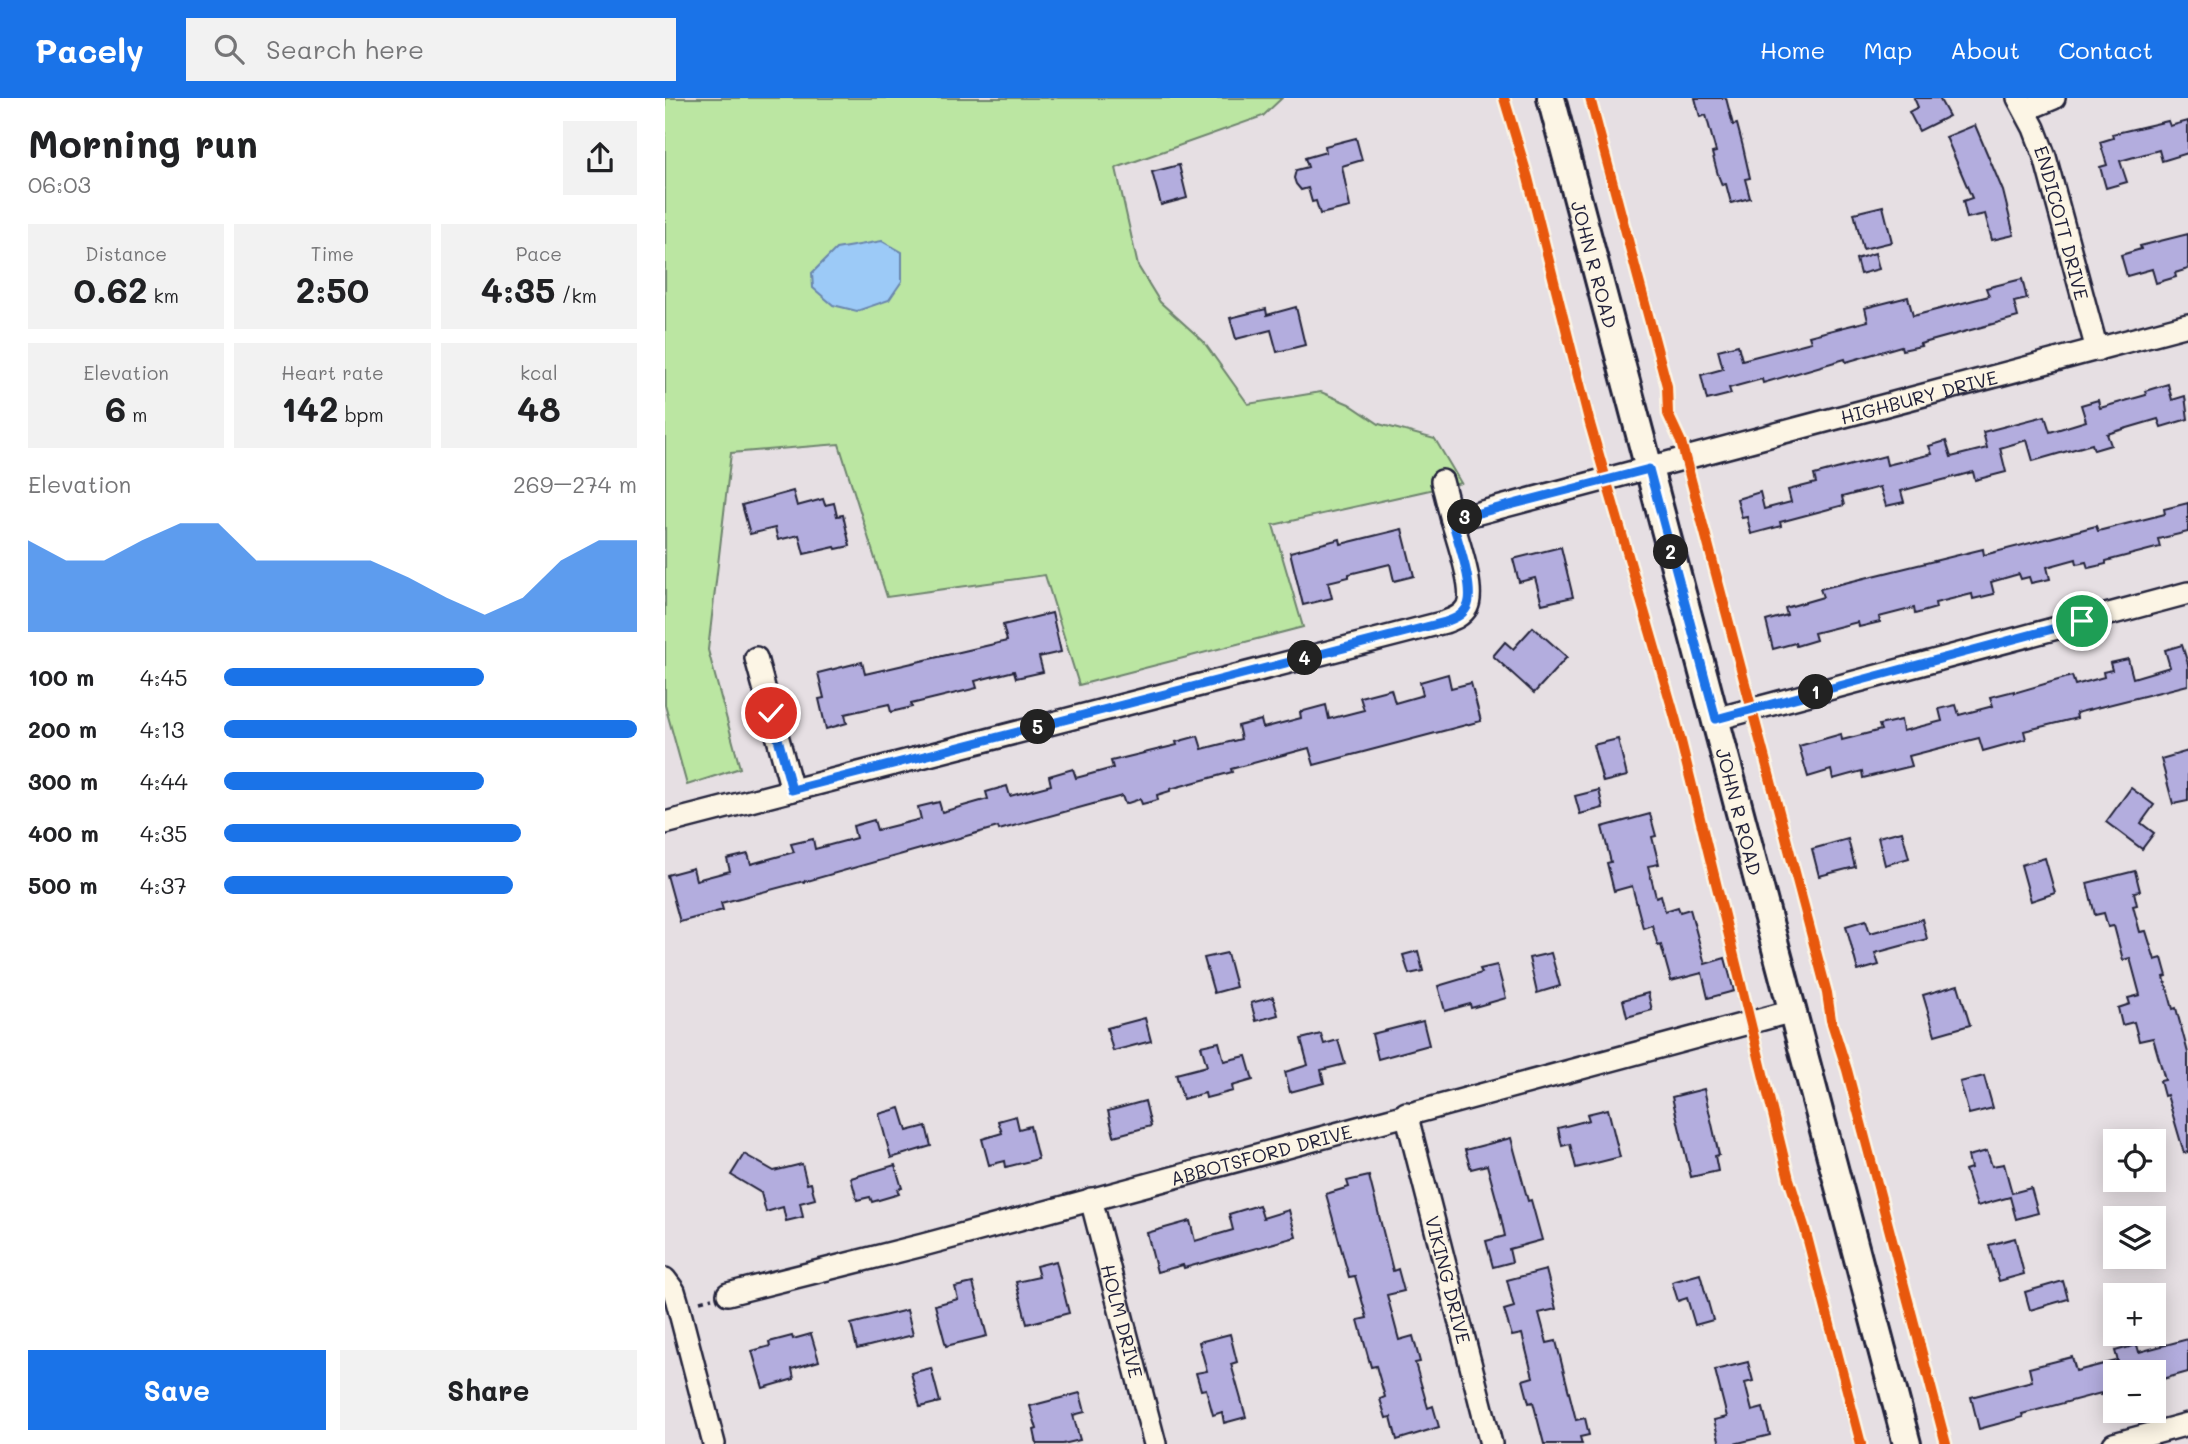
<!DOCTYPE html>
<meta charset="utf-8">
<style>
body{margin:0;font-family:Mali,sans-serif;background:#f2f2f2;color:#202124;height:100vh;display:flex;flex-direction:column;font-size:26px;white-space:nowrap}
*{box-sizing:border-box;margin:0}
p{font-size:23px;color:#757577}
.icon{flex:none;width:38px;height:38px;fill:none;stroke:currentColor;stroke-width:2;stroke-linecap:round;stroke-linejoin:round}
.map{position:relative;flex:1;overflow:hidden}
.drawer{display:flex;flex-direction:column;background:#fff;width:665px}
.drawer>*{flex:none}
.fabs{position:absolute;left:1438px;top:1031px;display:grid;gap:14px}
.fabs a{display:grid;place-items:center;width:63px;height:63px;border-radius:0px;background:#fff;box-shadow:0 4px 18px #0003;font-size:35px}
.pin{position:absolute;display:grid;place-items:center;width:60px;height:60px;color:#fff;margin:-30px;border:4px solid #fff;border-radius:50%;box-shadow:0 2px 7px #0007}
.km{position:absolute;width:35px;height:35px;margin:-18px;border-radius:50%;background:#222;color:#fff;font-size:19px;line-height:35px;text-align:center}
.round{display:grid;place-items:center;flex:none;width:74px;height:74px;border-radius:0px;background:#f2f2f2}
.summary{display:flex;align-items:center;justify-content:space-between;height:119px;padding:0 28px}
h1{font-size:38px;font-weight:700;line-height:52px}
.figures{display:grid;grid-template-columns:repeat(3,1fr);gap:10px;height:119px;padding:7px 28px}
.figures div{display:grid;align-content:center;border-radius:0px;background:#f2f2f2;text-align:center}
.figures b{font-size:35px;font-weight:700}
.figures small{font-size:19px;font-weight:400}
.figures p{font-size:19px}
.chart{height:196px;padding:14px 28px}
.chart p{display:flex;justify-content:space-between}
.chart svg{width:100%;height:126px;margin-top:7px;fill:#1a73e8;opacity:.7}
.cta{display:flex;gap:14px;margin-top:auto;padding:14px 28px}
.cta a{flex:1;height:80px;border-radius:0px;background:#1a73e8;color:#fff;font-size:28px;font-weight:700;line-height:80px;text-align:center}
.cta a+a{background:#f2f2f2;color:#202124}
ul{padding:0 28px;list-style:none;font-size:23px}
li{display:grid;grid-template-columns:112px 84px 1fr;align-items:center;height:52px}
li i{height:18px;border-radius:9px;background:#1a73e8}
header{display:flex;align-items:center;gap:42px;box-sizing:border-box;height:98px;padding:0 35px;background:#1a73e8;color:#fff}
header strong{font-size:33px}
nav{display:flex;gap:38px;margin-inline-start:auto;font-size:24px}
.search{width:490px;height:63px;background:#f2f2f2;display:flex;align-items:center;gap:18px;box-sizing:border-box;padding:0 24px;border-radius:0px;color:#757577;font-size:26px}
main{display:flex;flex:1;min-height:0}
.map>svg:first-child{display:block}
.green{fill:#bbe6a2;stroke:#6e846e;stroke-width:2}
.water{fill:#9ccaf7;stroke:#6b87ac;stroke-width:2}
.building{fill:#b3adde;stroke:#22223b;stroke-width:2}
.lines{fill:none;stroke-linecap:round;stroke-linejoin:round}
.minor-casing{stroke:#22223b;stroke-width:26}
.major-casing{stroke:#22223b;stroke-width:32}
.path{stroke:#22223b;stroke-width:3.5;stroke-dasharray:5 5;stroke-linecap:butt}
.minor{stroke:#fcf5e5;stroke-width:21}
.major{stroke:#fcf5e5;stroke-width:26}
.cycleway-casing{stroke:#fcf5e5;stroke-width:15}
.cycleway{stroke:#e8590c;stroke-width:10}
.route-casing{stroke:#fff;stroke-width:14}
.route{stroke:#1a73e8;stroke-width:9}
.labels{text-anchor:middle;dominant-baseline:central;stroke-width:5;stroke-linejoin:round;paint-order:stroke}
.street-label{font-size:19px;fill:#22223b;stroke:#fcf5e5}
</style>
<header>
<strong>Pacely</strong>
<div class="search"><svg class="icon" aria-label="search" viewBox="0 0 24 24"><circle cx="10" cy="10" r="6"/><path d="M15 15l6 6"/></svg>Search here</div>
<nav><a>Home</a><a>Map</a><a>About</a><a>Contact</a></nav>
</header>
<main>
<section class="drawer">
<div class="summary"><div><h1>Morning run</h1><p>06:03</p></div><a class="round"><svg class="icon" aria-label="share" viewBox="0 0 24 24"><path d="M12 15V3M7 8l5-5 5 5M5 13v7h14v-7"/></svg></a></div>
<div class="figures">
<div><p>Distance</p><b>0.62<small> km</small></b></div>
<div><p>Time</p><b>2:50</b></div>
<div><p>Pace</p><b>4:35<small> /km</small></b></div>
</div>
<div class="figures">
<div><p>Elevation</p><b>6<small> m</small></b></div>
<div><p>Heart rate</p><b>142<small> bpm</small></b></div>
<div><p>kcal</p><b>48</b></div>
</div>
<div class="chart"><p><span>Elevation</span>269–274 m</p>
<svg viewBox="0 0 160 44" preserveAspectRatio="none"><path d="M0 44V12L10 19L20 19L30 12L40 6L50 6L60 19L70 19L80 19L90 19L100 25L110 32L120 38L130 32L140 19L150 12L160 12V44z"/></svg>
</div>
<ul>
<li><b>100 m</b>4:45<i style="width:63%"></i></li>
<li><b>200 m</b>4:13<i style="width:100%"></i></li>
<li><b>300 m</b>4:44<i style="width:63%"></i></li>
<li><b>400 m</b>4:35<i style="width:72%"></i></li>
<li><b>500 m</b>4:37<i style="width:70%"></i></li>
</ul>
<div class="cta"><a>Save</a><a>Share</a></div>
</section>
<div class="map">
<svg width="1523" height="1346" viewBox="0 0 1523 1346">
<rect width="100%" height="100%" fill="#e6dfe3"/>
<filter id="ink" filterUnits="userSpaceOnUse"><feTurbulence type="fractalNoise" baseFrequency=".0143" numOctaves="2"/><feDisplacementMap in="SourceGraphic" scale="14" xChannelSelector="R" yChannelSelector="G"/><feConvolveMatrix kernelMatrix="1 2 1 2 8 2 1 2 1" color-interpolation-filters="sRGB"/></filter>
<g filter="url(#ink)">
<polygon class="green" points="0,0 617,0 598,18 451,70 473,168 495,204 538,243 583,306 656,294 684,306 714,326 770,341 796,385 608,427 638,529 414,587 380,477 222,499 174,346 66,355 43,552 75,670 22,687 0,607"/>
<polygon class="water" points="217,143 237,154 237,183 224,202 192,213 168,207 148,190 147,175 171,151"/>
<g class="building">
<polygon points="1030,0 1061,0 1068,27 1072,26 1078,49 1085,80 1080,81 1085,100 1066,105 1061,86 1057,87 1053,77 1047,55 1051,54 1041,17 1035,19"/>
<polygon points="1249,0 1274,0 1284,18 1254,33 1244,14 1253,9"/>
<polygon points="1503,23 1505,28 1523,23 1523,55 1497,63 1494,52 1455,63 1462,84 1441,90 1435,69 1442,67 1435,44 1448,40 1447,36"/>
<polygon points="1310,27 1338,93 1349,137 1327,142 1320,116 1302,120 1298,103 1307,100 1281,39"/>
<polygon points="691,40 697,62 677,68 685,109 655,116 651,103 647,104 643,90 636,92 631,86 629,80 631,72 643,69 640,60 661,54 660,48"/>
<polygon points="514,67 522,100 496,107 487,74"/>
<polygon points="1218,108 1227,144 1198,151 1189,115"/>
<polygon points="1523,136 1523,171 1510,175 1511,179 1491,185 1487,171 1462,178 1456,157 1476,151 1475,148"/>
<polygon points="1210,155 1214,171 1195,176 1191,161"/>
<polygon points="1357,181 1362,201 1349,204 1353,219 1255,246 1256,248 1237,252 1236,248 1181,264 1180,261 1098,285 1097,281 1064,290 1066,296 1042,302 1036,277 1058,271 1053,252 1073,247 1077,262 1146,244 1144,238 1203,223 1200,210 1243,199 1248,218 1324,198 1321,190"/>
<polygon points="631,209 640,247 612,254 606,232 571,241 565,220 601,211 602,217"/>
<polygon points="1503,286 1507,302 1520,298 1523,321 1496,329 1493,321 1442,336 1446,347 1429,352 1427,346 1368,363 1362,342 1335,350 1341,374 1310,382 1308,374 1236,393 1239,404 1221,408 1215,389 1177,399 1179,407 1115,424 1116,428 1086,436 1082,419 1077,420 1072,401 1095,394 1099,411 1126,404 1123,392 1151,385 1149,377 1220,358 1222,367 1267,356 1264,348 1281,343 1286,359 1322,350 1318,334 1380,318 1385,334 1421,323 1416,307 1433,302 1435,310 1481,297 1480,293"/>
<polygon points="128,393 132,408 158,401 160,407 169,405 172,418 178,417 185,448 171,451 170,449 139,456 134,437 113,442 110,430 85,436 77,407"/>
<polygon points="1523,405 1523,434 1493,441 1495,449 1441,463 1441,466 1423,470 1421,464 1412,466 1411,461 1382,469 1385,481 1366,485 1364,479 1356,481 1354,476 1326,484 1329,496 1308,501 1307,496 1270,505 1271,510 1250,516 1249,510 1214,519 1215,524 1194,529 1193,524 1149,535 1151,542 1131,548 1130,545 1108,551 1101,523 1122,517 1120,510 1158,499 1155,491 1318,451 1319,457 1431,428 1433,433 1500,416 1499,411"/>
<polygon points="737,431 749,478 729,483 725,466 684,476 684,479 663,484 667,500 638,507 625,454 675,441 676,446"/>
<polygon points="896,449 908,499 877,506 870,480 854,484 848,461"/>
<polygon points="387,515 396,554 374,559 378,574 351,580 349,573 310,583 312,590 246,606 247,609 226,614 224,606 180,616 182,625 161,631 154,601 159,600 153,575 197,564 200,576 342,543 338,527"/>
<polygon points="868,529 902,559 869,595 828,558 840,544 848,551"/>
<polygon points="1517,547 1523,566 1523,587 1411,615 1412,620 1359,633 1361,641 1318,653 1314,640 1244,658 1247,668 1198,680 1197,673 1168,681 1166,672 1143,679 1134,648 1176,636 1177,642 1216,632 1214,627 1236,622 1238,633 1277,623 1274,611 1291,607 1294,617 1328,608 1325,599 1349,593 1349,595 1407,578 1410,587 1439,579 1438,574 1447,572 1445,565 1463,561 1468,580 1505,569 1500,552"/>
<polygon points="783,576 786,590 806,585 816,623 649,667 644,650 566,671 567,674 505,691 505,693 492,697 493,702 477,706 475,701 460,706 457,698 334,732 333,729 139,784 139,783 56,805 58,812 15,824 2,777 28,770 31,782 65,773 62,761 83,756 86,766 129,754 126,746 148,741 150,751 191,740 188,728 209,722 212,732 256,721 253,709 274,704 277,714 323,701 321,694 342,688 345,698 386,687 384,678 408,671 411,680 448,670 446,663 512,647 511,644 533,638 537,651 576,641 573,628 596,622 598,630 636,620 635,614 661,607 664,621 699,612 695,599 726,591 730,605 758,597 755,584"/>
<polygon points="953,641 962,678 938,684 928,647"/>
<polygon points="1523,653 1523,703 1508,706 1496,661"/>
<polygon points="1466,690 1489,707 1476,725 1489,735 1477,751 1441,724"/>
<polygon points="934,692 938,710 915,716 910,698"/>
<polygon points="985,716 991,738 987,739 994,766 983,768 991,799 996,797 1000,813 1013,809 1015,814 1025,811 1040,866 1060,860 1069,893 1043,900 1037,875 1006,883 996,847 993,848 987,827 978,830 967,788 949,793 942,765 946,764 937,729"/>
<polygon points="1237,733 1244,760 1220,767 1213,739"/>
<polygon points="1183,741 1190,769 1154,778 1147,751"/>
<polygon points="1380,760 1390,795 1366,803 1356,767"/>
<polygon points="1470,773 1475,793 1469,794 1472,807 1468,808 1475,834 1481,833 1490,862 1497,860 1502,878 1499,879 1508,911 1511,910 1523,955 1523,1054 1519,1055 1502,997 1499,998 1495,983 1500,982 1488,940 1474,943 1469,924 1457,927 1453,910 1465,906 1463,900 1475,897 1465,860 1458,862 1449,828 1443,829 1439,815 1430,817 1422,785"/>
<polygon points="1257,821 1262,841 1210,855 1214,867 1193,873 1181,828 1201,822 1205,835"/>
<polygon points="753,853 758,873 744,876 738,857"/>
<polygon points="562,855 571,889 549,895 539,860"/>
<polygon points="886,855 895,888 872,895 864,860"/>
<polygon points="832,867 841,900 806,910 805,906 780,913 773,888 817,875 815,871"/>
<polygon points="1293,887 1305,927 1270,937 1258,897"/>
<polygon points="983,895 987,912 962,919 958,902"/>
<polygon points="608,899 613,917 591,923 586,905"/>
<polygon points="480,920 486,943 448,953 442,930"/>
<polygon points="758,923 764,947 713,961 707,936"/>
<polygon points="656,936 659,946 673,942 680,966 656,972 659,985 625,994 620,974 643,967 636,941"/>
<polygon points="554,944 559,963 581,958 588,982 567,988 568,993 541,1000 540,995 518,1001 511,976 542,968 536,948"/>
<polygon points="1319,978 1328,1010 1304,1016 1295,984"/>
<polygon points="1039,991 1054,1057 1050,1058 1053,1073 1026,1079 1007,999"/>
<polygon points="480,1003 486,1028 449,1038 443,1013"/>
<polygon points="235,1010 242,1033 261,1028 266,1048 226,1060 214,1016"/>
<polygon points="943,1011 955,1059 911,1070 905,1046 897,1048 893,1030 924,1022 922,1016"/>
<polygon points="351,1018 354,1031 365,1028 373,1061 341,1069 340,1063 324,1067 317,1041 337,1035 333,1023"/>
<polygon points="846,1040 863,1103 866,1102 877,1142 844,1151 847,1164 828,1169 821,1143 840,1138 834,1111 822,1067 806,1071 800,1052"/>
<polygon points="1322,1053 1327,1068 1339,1066 1347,1095 1366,1090 1373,1115 1351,1121 1345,1099 1312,1108 1300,1072 1306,1070 1303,1058"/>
<polygon points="79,1056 109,1073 137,1066 142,1086 146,1085 150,1101 135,1105 138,1119 121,1123 118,1109 101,1114 96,1095 66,1077"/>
<polygon points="230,1067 237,1090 232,1091 234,1096 207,1104 205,1099 192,1102 186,1080"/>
<polygon points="704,1078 728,1173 733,1171 739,1193 722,1197 734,1242 748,1238 755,1264 750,1265 763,1310 768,1308 774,1329 732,1342 726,1319 721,1320 715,1301 720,1299 711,1268 706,1269 693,1222 702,1220 690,1178 684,1179 661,1096 684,1089 682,1083"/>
<polygon points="594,1107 598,1120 624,1112 631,1139 519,1170 518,1167 492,1174 482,1135 525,1123 530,1143 568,1132 564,1116"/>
<polygon points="1350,1140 1359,1176 1334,1183 1324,1147"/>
<polygon points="391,1163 404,1215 362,1226 351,1184 374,1179 371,1168"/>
<polygon points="881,1172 891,1211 874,1215 882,1245 891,1243 911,1322 920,1320 924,1337 915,1339 917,1346 879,1346 868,1304 864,1305 858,1282 868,1279 857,1236 847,1238 839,1212 849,1209 842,1182"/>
<polygon points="1035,1176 1048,1222 1030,1227 1022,1200 1013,1203 1007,1184"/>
<polygon points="1398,1183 1403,1201 1365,1212 1360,1194"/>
<polygon points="308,1185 322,1238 281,1248 270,1207 293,1201 290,1189"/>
<polygon points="242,1212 248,1237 192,1251 186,1226"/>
<polygon points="146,1236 154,1263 127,1271 129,1281 98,1290 87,1253 105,1248 104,1244 127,1238 128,1241"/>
<polygon points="565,1236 572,1264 566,1266 581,1319 559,1325 557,1314 548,1317 541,1291 536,1292 531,1275 542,1273 534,1244"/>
<polygon points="1523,1241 1523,1274 1498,1281 1496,1274 1456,1274 1450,1253 1472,1247 1474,1254"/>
<polygon points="1407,1259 1411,1273 1451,1263 1451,1294 1436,1297 1436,1295 1357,1316 1358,1319 1314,1331 1306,1299 1367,1283 1364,1270"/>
<polygon points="1083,1264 1088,1283 1080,1285 1087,1313 1098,1310 1105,1337 1069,1346 1055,1346 1049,1322 1062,1319 1050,1272"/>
<polygon points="266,1270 275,1304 255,1309 246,1275"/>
<polygon points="415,1295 420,1314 408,1317 415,1342 398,1346 372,1346 369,1332 372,1331 365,1308"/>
</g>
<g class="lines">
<g class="minor-casing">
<g id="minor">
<path id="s1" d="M1353,0L1369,30L1380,59L1432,252"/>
<polyline points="1360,12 1389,0"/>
<polyline points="777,383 787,422"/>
<polyline points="91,560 127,692"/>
<polyline points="1051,621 1523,495"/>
<path id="s2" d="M0,725L780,524C788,521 797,518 802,509C811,492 792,441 787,422L1523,227"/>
<path id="s3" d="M741,1015L826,1346"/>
<path id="s4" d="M426,1101L490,1346"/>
<polyline points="0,1181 9,1193 12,1203 49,1346"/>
<path id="s5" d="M63,1196L258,1147L1128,913"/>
<polyline points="1449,1346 1523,1326"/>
</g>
</g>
<g class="major-casing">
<g id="major">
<path id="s6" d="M886,0L1242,1346"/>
</g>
</g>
<polyline class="path" points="35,1203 47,1200"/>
<use href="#minor" class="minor"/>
<use href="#major" class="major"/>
<g class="cycleway-casing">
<g id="cycleway">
<polyline points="839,0 863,80 925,326 1011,623 1124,1081 1140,1131 1196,1346"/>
<polyline points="925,0 1002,288 1003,316 1016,344 1162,895 1166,922 1182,972 1281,1346"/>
</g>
</g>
<use href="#cycleway" class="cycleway"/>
</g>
</g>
<g class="lines" filter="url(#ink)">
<g class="route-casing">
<path id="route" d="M106,615L127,692L780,524C789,521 797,518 802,509C811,492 792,441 787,422L984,371L1051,621L1417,523"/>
</g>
<use href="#route" class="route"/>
</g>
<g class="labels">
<g class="street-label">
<text stroke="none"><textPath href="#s1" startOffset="133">ENDICOTT DRIVE</textPath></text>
<text stroke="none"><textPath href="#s6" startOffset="172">JOHN R ROAD</textPath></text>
<text stroke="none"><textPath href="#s2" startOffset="1405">HIGHBURY DRIVE</textPath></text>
<text stroke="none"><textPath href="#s6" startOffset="738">JOHN R ROAD</textPath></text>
<text stroke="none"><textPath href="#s5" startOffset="551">ABBOTSFORD DRIVE</textPath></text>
<text stroke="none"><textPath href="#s3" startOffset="172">VIKING DRIVE</textPath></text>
<text stroke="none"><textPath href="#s4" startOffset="126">HOLM DRIVE</textPath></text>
</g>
</g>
</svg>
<div class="fabs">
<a><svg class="icon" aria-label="locate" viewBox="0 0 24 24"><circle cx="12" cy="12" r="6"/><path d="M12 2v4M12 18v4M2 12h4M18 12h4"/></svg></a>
<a><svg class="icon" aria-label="layers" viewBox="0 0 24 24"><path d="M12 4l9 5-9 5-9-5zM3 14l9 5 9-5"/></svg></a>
<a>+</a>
<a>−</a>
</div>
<div class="pin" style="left:1417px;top:523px;background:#1e9e55"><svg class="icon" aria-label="arrive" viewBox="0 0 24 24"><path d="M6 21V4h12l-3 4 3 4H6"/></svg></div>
<div class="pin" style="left:106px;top:615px;background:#d93025"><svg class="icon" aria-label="check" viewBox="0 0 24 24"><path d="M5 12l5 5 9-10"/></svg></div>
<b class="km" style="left:1151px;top:594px">1</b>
<b class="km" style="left:1006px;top:454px">2</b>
<b class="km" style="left:800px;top:419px">3</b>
<b class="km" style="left:640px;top:560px">4</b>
<b class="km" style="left:373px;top:629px">5</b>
</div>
</main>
